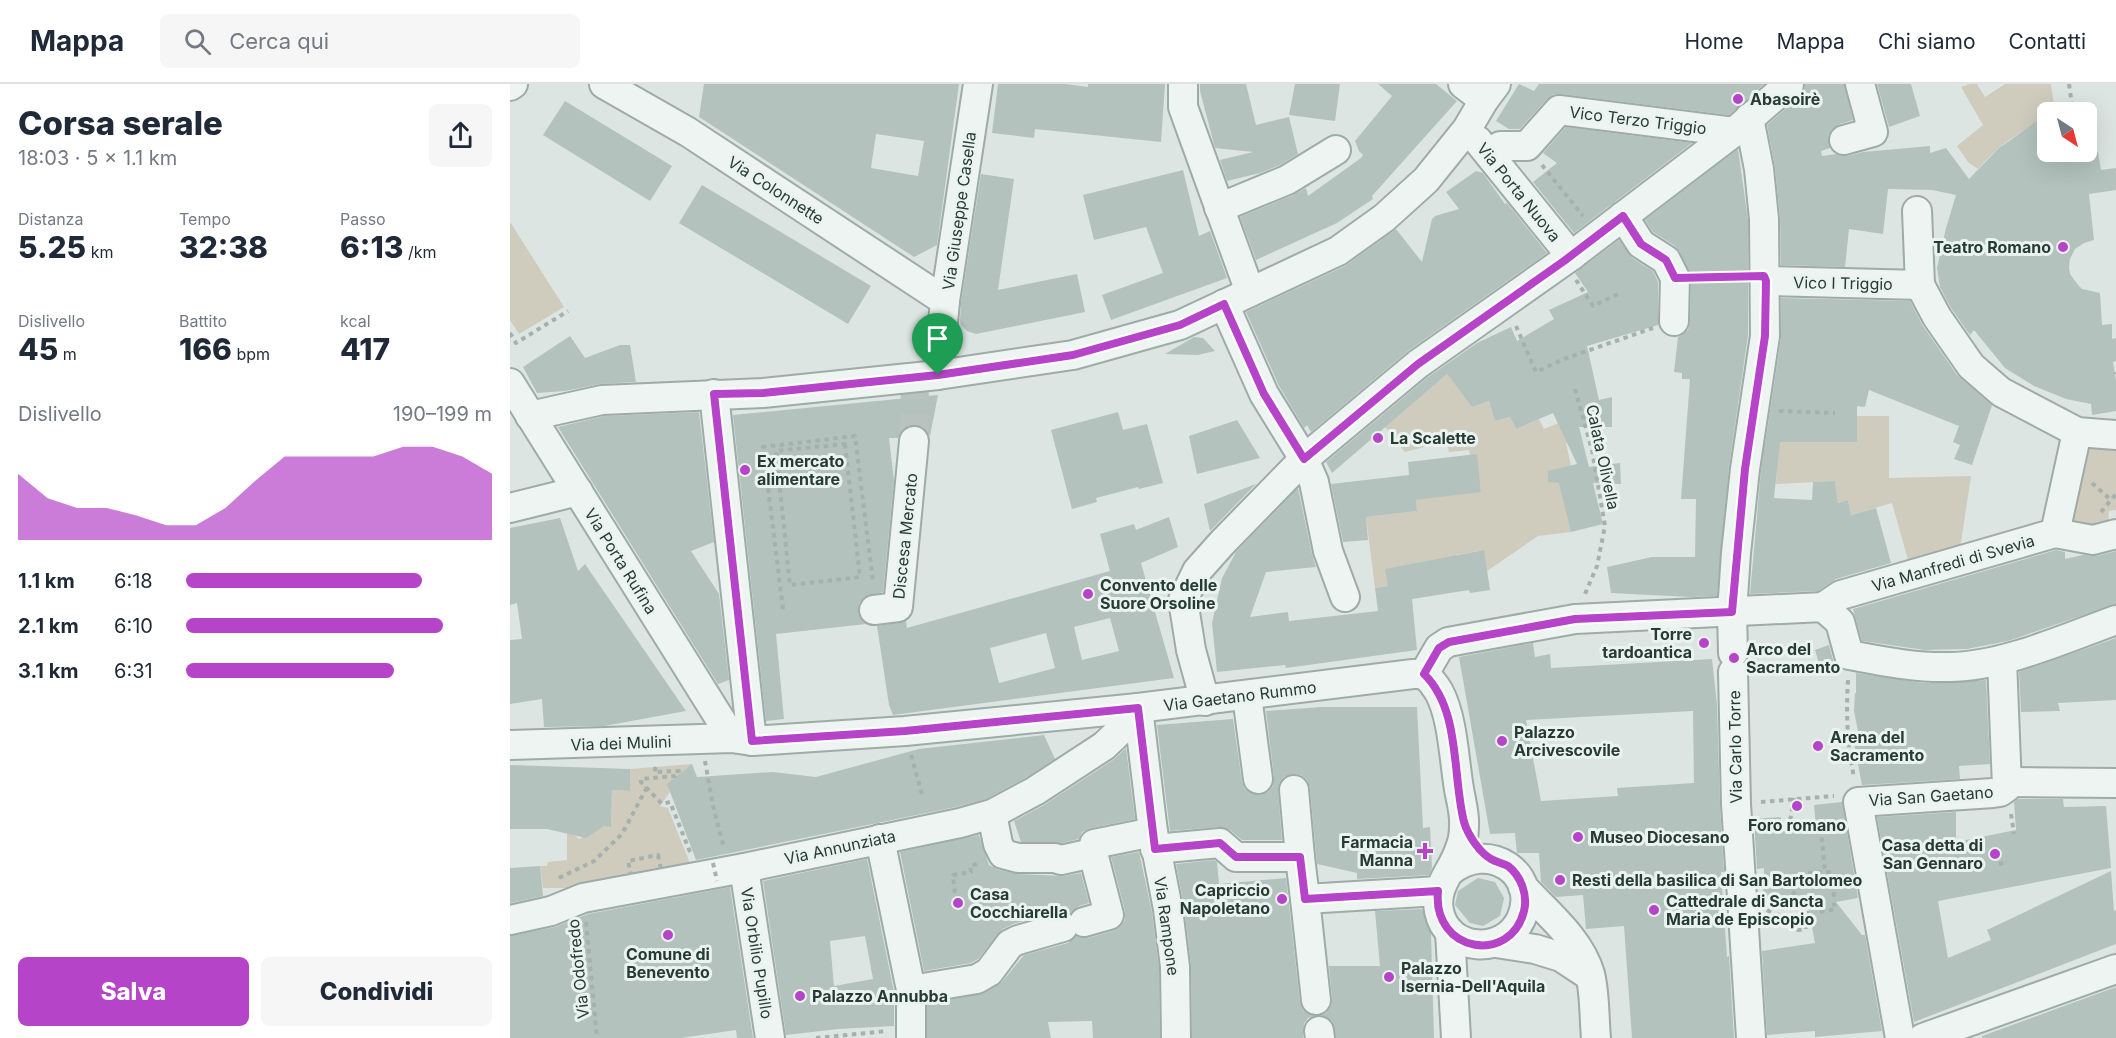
<!DOCTYPE html>
<html lang="it">
<meta charset="utf-8">
<style>
body{margin:0;font-family:Inter,sans-serif;background:#f6f6f7;color:#1f2937;height:100vh;display:flex;flex-direction:column;font-size:22px;white-space:nowrap}
*{box-sizing:border-box;margin:0}
p{font-size:20px;color:#747a83}
.icon{flex:none;width:33px;height:33px;fill:none;stroke:currentColor;stroke-width:2;stroke-linecap:round;stroke-linejoin:round}
.map{position:relative;flex:1;overflow:hidden}
.side{display:flex;flex-direction:column;background:#fff;width:510px}
.side>*{flex:none}
.needle{width:39px;rotate:144deg}
.fabs{position:absolute;left:1527px;top:18px;display:grid;gap:12px}
.fabs a{display:grid;place-items:center;width:60px;height:60px;border-radius:9px;background:#fff;box-shadow:0 6px 24px #0002;font-size:30px}
.pin{position:absolute;display:grid;place-items:center;width:51px;height:51px;color:#fff;margin:-62px -26px;border-radius:50% 50% 50% 0;rotate:-45deg;box-shadow:0 0 6px #0007}
.pin .icon{rotate:45deg}
.round{display:grid;place-items:center;flex:none;width:63px;height:63px;border-radius:9px;background:#f6f6f7}
.headline{display:flex;align-items:center;justify-content:space-between;height:102px;padding:0 18px}
h1{font-size:33px;font-weight:800;line-height:45px}
.metrics{display:grid;grid-template-columns:repeat(3,1fr);gap:9px;height:102px;padding:6px 18px}
.metrics div{display:grid;align-content:center}
.metrics b{font-size:30px;font-weight:800}
.metrics small{font-size:16px;font-weight:400}
.metrics p{font-size:16px}
.chart{height:168px;padding:12px 18px}
.chart p{display:flex;justify-content:space-between}
.chart svg{width:100%;height:108px;margin-top:6px;fill:#b644c8;opacity:.7}
.action{display:flex;gap:12px;margin-top:auto;padding:12px 18px}
.action a{flex:1;height:69px;border-radius:9px;background:#b644c8;color:#fff;font-size:24px;font-weight:800;line-height:69px;text-align:center}
.action a+a{background:#f6f6f7;color:#1f2937}
ul{padding:0 18px;list-style:none;font-size:20px}
li{display:grid;grid-template-columns:96px 72px 1fr;align-items:center;height:45px}
li i{height:15px;border-radius:8px;background:#b644c8}
header{display:flex;align-items:center;gap:36px;box-sizing:border-box;height:84px;padding:0 30px;background:#fff;border-bottom:2px solid #e0e1e3}
header strong{font-size:28px}
nav{display:flex;gap:33px;margin-inline-start:auto;font-size:21px}
.search{width:420px;height:54px;background:#f6f6f7;display:flex;align-items:center;gap:15px;box-sizing:border-box;padding:0 21px;border-radius:9px;color:#747a83;font-size:22px}
main{display:flex;flex:1;min-height:0}
.map>svg:first-child{display:block}
.green{fill:#cfcbbd}
.building{fill:#b3c2bd;fill-rule:evenodd}
.lines{fill:none;stroke-linecap:round;stroke-linejoin:round}
.minor-tunnel{stroke:#b8c3bf;stroke-width:28;stroke-dasharray:28 14;stroke-linecap:butt}
.minor-casing{stroke:#9eaba7;stroke-width:32}
.path{stroke:#a6b1ae;stroke-width:4;stroke-dasharray:4.5 4.5;stroke-linecap:butt}
.minor{stroke:#eef4f2;stroke-width:28}
.path-bridge{stroke:#a6b1ae;stroke-width:4;stroke-dasharray:4.5 4.5;stroke-linecap:butt}
.route-casing{stroke:#fff;stroke-width:12}
.route{stroke:#b644c8;stroke-width:8}
.poi-dot{fill:#b644c8;stroke:#ebf3f0;stroke-width:2}
.labels{text-anchor:middle;dominant-baseline:central;stroke-width:6;stroke-linejoin:round;paint-order:stroke}
.poi-label{font-size:16px;font-weight:bold;fill:#263b34;stroke:#ebf3f0;text-anchor:start}
.street-label{font-size:16px;fill:#263b34;stroke:#ebf3f0}
</style>
<header>
<strong>Mappa</strong>
<div class="search"><svg class="icon" aria-label="search" viewBox="0 0 24 24"><circle cx="10" cy="10" r="6"/><path d="M15 15l6 6"/></svg>Cerca qui</div>
<nav><a>Home</a><a>Mappa</a><a>Chi siamo</a><a>Contatti</a></nav>
</header>
<main>
<section class="side">
<div class="headline"><div><h1>Corsa serale</h1><p>18:03 · 5 × 1.1 km</p></div><a class="round"><svg class="icon" aria-label="share" viewBox="0 0 24 24"><path d="M12 15V3M7 8l5-5 5 5M5 13v7h14v-7"/></svg></a></div>
<div class="metrics">
<div><p>Distanza</p><b>5.25<small> km</small></b></div>
<div><p>Tempo</p><b>32:38</b></div>
<div><p>Passo</p><b>6:13<small> /km</small></b></div>
</div>
<div class="metrics">
<div><p>Dislivello</p><b>45<small> m</small></b></div>
<div><p>Battito</p><b>166<small> bpm</small></b></div>
<div><p>kcal</p><b>417</b></div>
</div>
<div class="chart"><p><span>Dislivello</span>190–199 m</p>
<svg viewBox="0 0 160 44" preserveAspectRatio="none"><path d="M0 44V17L10 27L20 31L30 31L40 34L50 38L60 38L70 31L80 20L90 10L100 10L110 10L120 10L130 6L140 6L150 10L160 17V44z"/></svg>
</div>
<ul>
<li><b>1.1 km</b>6:18<i style="width:77%"></i></li>
<li><b>2.1 km</b>6:10<i style="width:84%"></i></li>
<li><b>3.1 km</b>6:31<i style="width:68%"></i></li>
</ul>
<div class="action"><a>Salva</a><a>Condividi</a></div>
</section>
<div class="map">
<svg width="1606" height="954" viewBox="0 0 1606 954">
<rect width="100%" height="100%" fill="#dce5e2"/>
<g class="green">
<path d="M1460,0H1467L1475,13L1495,0H1541L1545,28H1538L1537,35C1511,45 1487,63 1468,85L1458,78L1447,62L1473,41L1451,3Z"/>
<polygon points="0,138 54,223 9,250 0,236"/>
<polygon points="937,290 962,323 979,317 985,337 1000,333 1006,345 1029,335 1034,345 1065,332 1072,355 1056,359 1061,382 1061,448 1028,452 977,487 973,466 946,471 949,490 865,504 856,433 907,427 906,416 971,407 966,370 960,371 959,366 939,368 937,357 895,368 875,343"/>
<polygon points="1347,332 1379,332 1379,394 1461,392 1450,465 1400,483 1382,419 1341,431 1338,416 1328,419 1325,397 1266,400 1267,384 1239,382 1248,358 1266,360 1269,333 1296,358 1346,358"/>
<polygon points="1572,359 1606,363 1606,426 1599,427 1598,441 1555,445"/>
<polygon points="182,680 158,700 160,708 150,722 158,724 183,787 94,804 33,804 30,782 37,782 38,778 57,776 57,749 64,751 69,755 94,742 101,742 102,706 120,707 120,685"/>
</g>
<g class="building">
<path d="M194,0H449L427,161L404,173L189,33ZM366,50L414,57L408,92L361,84Z"/>
<polygon points="488,0 556,0 578,3 578,0 655,0 651,58 525,45 524,54 482,49"/>
<polygon points="690,0 736,0 746,41 779,33 788,70 770,81 750,89 717,97 710,76 743,68 705,64 690,7"/>
<polygon points="785,0 830,0 825,37 779,31"/>
<polygon points="868,0 926,0 947,17 862,112 863,115 827,139 746,176 730,133 783,111 796,104 798,112 851,74 853,71 849,67 845,57 882,12"/>
<polygon points="1009,0 1024,7 1029,0 1254,0 1219,31 1051,10 1044,10 1037,15 1010,45 999,45 986,37"/>
<polygon points="1295,0 1334,0 1343,36 1330,40 1322,45 1318,52 1320,64 1311,67 1312,72 1327,70 1338,72 1353,68 1420,62 1420,69 1436,64 1459,95 1488,65 1538,29 1538,68 1588,68 1591,86 1606,84 1606,106 1579,110 1584,156 1574,159 1565,165 1560,175 1559,183 1560,190 1568,201 1572,205 1590,209 1592,241 1602,240 1602,255 1606,254 1606,277 1603,278 1606,297 1606,327 1582,331 1581,320 1556,315 1524,302 1495,284 1464,246 1460,251 1441,224 1430,203 1427,184 1436,144 1446,111 1422,106 1378,105 1373,150 1339,145 1335,183 1271,181 1270,133 1265,83 1257,41 1290,12 1294,6"/>
<polygon points="1367,0 1401,0 1410,32 1379,43"/>
<polygon points="55,17 162,82 140,117 33,51"/>
<polygon points="1056,43 1182,59 1064,149 1023,98 1047,79 1033,69"/>
<polygon points="1228,65 1238,136 1238,251 1219,383 1207,512 1181,513 1101,509 1097,483 1142,473 1185,473 1186,415 1171,415 1180,295 1172,295 1172,289 1164,288 1168,253 1178,246 1180,238 1181,194 1170,168 1165,162 1143,148 1135,136"/>
<polygon points="673,86 689,152 700,147 717,194 601,236 592,211 653,189 636,143 584,156 573,111"/>
<polygon points="966,87 973,89 995,120 997,119 1037,169 898,267 801,348 797,341 794,344 769,302 736,228 835,182 886,145 912,178 922,135 925,132 949,125 936,108"/>
<polygon points="471,90 504,95 488,206 567,190 575,228 466,250 457,247 451,241 450,237 451,219"/>
<polygon points="192,101 361,202 338,240 169,139"/>
<polygon points="1109,156 1122,174 1143,187 1148,198 1148,241 1077,262 1089,316 1102,313 1102,343 1069,343 1079,383 1110,379 1111,400 1083,399 1093,440 1061,448 1049,399 1038,398 1038,387 1067,380 1043,329 1006,345 1000,333 985,337 979,317 962,323 937,290 822,389 816,378 918,293 967,259 1001,243 1007,257 1044,235 1039,226 1078,208 1065,189"/>
<polygon points="1271,214 1400,217 1413,242 1447,291 1482,321 1462,381 1444,375 1450,361 1443,358 1449,342 1359,306 1355,323 1347,322 1347,358 1270,358 1264,414 1302,416 1303,398 1325,397 1328,419 1338,416 1341,431 1366,424 1381,479 1326,495 1308,507 1240,510 1251,387 1271,254"/>
<polygon points="60,252 75,274 110,261 120,261 126,298 91,300 55,307 27,309 13,283"/>
<polygon points="684,253 693,254 705,267 688,271 655,270"/>
<polygon points="428,311 420,352 414,344 405,341 397,342 391,347 388,354 379,354 384,397 373,508 355,513 349,519 348,529 351,535 356,540 266,550 274,635 256,637 223,331"/>
<polygon points="189,328 204,458 181,467 209,510 219,596 208,600 48,343 94,332"/>
<polygon points="608,328 613,346 637,340 653,399 629,405 628,403 586,414 587,418 562,425 541,346"/>
<polygon points="727,336 750,374 687,390 679,352"/>
<polygon points="967,370 971,408 906,416 907,427 856,433 858,456 833,458 821,400 899,391 898,378"/>
<polygon points="746,400 700,447 694,420"/>
<polygon points="788,404 802,470 806,483 756,488 740,533 778,528 779,537 868,527 865,504 878,502 875,485 974,466 980,506 960,509 959,506 902,515 907,566 776,584 775,581 707,588 702,539 712,494 726,468"/>
<path d="M659,433L668,463L631,479L664,594L383,631L379,621L367,542L396,537L397,544L600,487L590,450L624,440L626,446ZM600,534L609,567L572,576L564,543ZM536,549L545,584L489,599L480,564Z"/>
<polygon points="50,434 68,487 75,480 176,627 94,642 34,643 32,615 0,620 0,556 12,555 7,519 0,521 0,444"/>
<polygon points="1546,466 1555,468 1555,475 1573,471 1587,472 1606,467 1606,520 1498,557 1457,565 1415,566 1352,557 1343,525"/>
<polygon points="1606,554 1606,616 1548,619 1550,627 1511,628 1509,588"/>
<path d="M1023,559L1025,573L1040,570L1041,584L1202,575L1207,621L1210,721L1214,788H1211L1217,873L1219,872L1224,954H1122L1114,842L1076,845L1073,811L1046,813L1031,798L1029,769H1007L1005,749L980,750L949,573ZM1183,627L1184,699L1107,704L1108,712L1031,717L1016,636Z"/>
<polygon points="1319,561 1323,576 1327,583 1333,586 1311,586 1305,566"/>
<polygon points="1346,589 1413,599 1440,599 1476,596 1480,680 1449,682 1450,695 1352,701 1344,659 1350,657 1344,627 1345,609 1346,609"/>
<polygon points="811,623 907,623 913,744 920,743 922,784 919,791 847,795 847,789 807,780 800,704 797,696 791,691 783,690 774,693 769,700 768,707 772,756 732,756 720,746 709,743 660,747 647,641 723,635 732,698 735,705 742,710 750,711 758,708 763,702 764,693 756,627"/>
<polygon points="534,651 545,675 517,693 476,715 446,723 186,776 157,700 182,680 187,693 263,688 306,693 409,665"/>
<polygon points="616,664 625,735 581,744 572,748 569,755 552,759 511,758 504,737 534,721 603,676"/>
<polygon points="0,681 120,685 120,707 102,706 101,743 94,742 76,754 37,745 0,745"/>
<polygon points="1508,715 1553,715 1554,723 1596,722 1601,784 1428,817 1438,874 1481,856 1477,846 1601,787 1604,827 1606,826 1606,860 1404,938 1367,733 1446,728 1446,758 1506,746 1504,718"/>
<polygon points="1332,718 1348,814 1326,818 1352,851 1355,851 1372,947 1305,953 1305,947 1257,951 1252,867 1305,859 1296,811 1253,813 1254,784 1247,785 1244,735 1271,733 1271,747 1306,743 1304,721"/>
<polygon points="469,751 479,781 489,786 508,790 554,792 571,789 579,819 569,822 561,829 548,827 503,840 493,845 468,875 461,879 414,887 390,768"/>
<polygon points="629,768 642,828 649,884 650,954 583,954 582,937 538,938 541,954 417,954 417,920 475,909 492,898 514,871 558,859 566,852 578,854 603,847 610,843 615,836 615,827 601,773"/>
<path d="M357,775L384,908V942L328,945L276,951L253,797ZM355,852L363,895L324,902L320,857Z"/>
<polygon points="704,776 707,778 709,800 776,794 790,918 793,926 804,932 798,934 794,940 793,954 682,954 681,881 674,823 666,780"/>
<polygon points="30,782 33,812 0,819 0,784"/>
<polygon points="968,794 985,798 994,814 990,832 973,842 960,839 945,821 948,807"/>
<polygon points="220,803 243,954 227,954 226,946 171,954 0,954 0,852 45,843 78,830"/>
<polygon points="912,825 921,850 924,954 826,954 822,937 811,931 816,929 821,922 822,914 819,882 870,882 865,827"/>
<polygon points="1606,903 1606,954 1472,954 1472,952"/>
</g>
<g class="lines">
<polyline class="minor-tunnel" points="404,357 405,293"/>
<g class="minor-casing">
<g id="minor">
<polyline points="94,0 178,48 435,217"/>
<polyline points="673,0 673,23 740,208"/>
<polyline points="953,0 974,16"/>
<polyline points="0,2 3,0"/>
<polyline points="1334,56 1363,48 1350,0"/>
<polyline points="968,57 1061,172"/>
<polyline points="979,70 990,62 1017,62 1049,26 1224,48"/>
<polyline points="709,124 777,96 826,66"/>
<polyline points="1407,127 1410,201 1427,233 1461,282 1491,308 1567,348 1606,351"/>
<polyline points="1113,132 1131,160 1156,176 1165,194 1164,237"/>
<polyline points="1256,197 1410,201"/>
<polyline points="714,220 754,310 794,375 804,398 818,467 835,513"/>
<polyline points="428,291 435,217 468,0"/>
<polyline points="0,299 222,654"/>
<polyline points="204,310 242,657"/>
<polyline points="20,332 92,316 253,309 428,291 563,271 670,241 828,167 874,134 916,96 957,45 974,16 986,0"/>
<polyline points="0,424 68,407"/>
<polyline points="1545,449 1583,456 1606,450"/>
<polyline points="1313,523 1331,511 1545,449 1567,348"/>
<polyline points="364,526 388,523 404,357"/>
<polyline points="1223,569 1222,528 1226,469 1235,385 1255,252 1254,135 1249,85 1239,34"/>
<polyline points="1223,588 1226,720 1241,954"/>
<path d="M914,590L929,564L938,558L1065,535L1313,523L1330,538L1339,571C1372,577 1405,584 1439,583C1492,583 1556,554 1606,536"/>
<path d="M914,590C920,595 925,601 929,608C943,634 944,676 949,705C951,717 955,730 954,742C954,748 953,757 950,764C943,787 924,802 929,827C937,868 994,872 1011,835C1031,791 979,754 939,788"/>
<polyline points="737,612 748,695"/>
<polyline points="695,617 681,566 673,516 687,487 712,459 794,375 908,280 1061,172 1224,48 1279,0"/>
<polyline points="628,624 643,748 658,825 665,883 666,954"/>
<polyline points="0,661 222,654 242,657 395,647 628,624 903,590 914,590"/>
<polyline points="1498,698 1606,699"/>
<polyline points="784,706 790,773"/>
<polyline points="482,730 488,760 493,770 508,774 545,774 551,776 583,769 584,760 643,748"/>
<polyline points="370,755 401,906 401,954"/>
<polyline points="645,765 710,759 726,773 790,773 795,815 929,807"/>
<polyline points="234,784 260,954"/>
<path d="M1013,803C1036,828 1070,855 1080,890C1085,909 1084,933 1086,954"/>
<polyline points="795,815 806,916"/>
<polyline points="0,836 41,827 73,814 234,784 450,739 482,730 525,707 594,662 614,643 628,624"/>
<polyline points="574,838 599,831 583,769"/>
<polyline points="940,848 946,954"/>
<polyline points="986,859 1025,865 1051,873 1080,892"/>
<polyline points="401,906 467,895 479,888 500,860 508,856 553,843"/>
<polyline points="809,947 810,954"/>
<polyline points="1390,954 1348,718 1483,709 1490,708 1497,703 1492,576"/>
<polyline points="1413,954 1606,885"/>
</g>
</g>
<g class="path">
<polyline points="1559,0 1563,28"/>
<polyline points="1032,81 1073,132"/>
<polyline points="1189,193 1229,192"/>
<polyline points="1066,196 1083,222 1108,210"/>
<polyline points="1006,242 1026,288 1054,275 1143,244"/>
<polyline points="0,249 6,259 58,227"/>
<polyline points="1605,290 1606,289"/>
<polyline points="1065,305 1082,366 1095,442 1087,482 1075,510"/>
<polyline points="1269,327 1325,329"/>
<polygon points="335,360 350,493 280,501 266,367"/>
<polyline points="1582,399 1601,416"/>
<polyline points="1591,428 1606,410"/>
<polyline points="273,525 253,363 345,352 363,498"/>
<path d="M1338,596C1336,629 1337,661 1344,693"/>
<polyline points="401,671 413,714"/>
<polyline points="195,677 203,722 214,764"/>
<polyline points="146,683 144,688 169,687 165,692 131,695 131,698 152,720 160,718 180,768"/>
<polyline points="1284,714 1280,737 1311,746 1315,788 1323,788 1324,814"/>
<polyline points="1251,718 1324,712"/>
<polyline points="1501,730 1504,750"/>
<polygon points="148,771 152,790 122,796 118,777"/>
<polyline points="1489,780 1497,778"/>
<polyline points="49,794 84,777 112,750 137,703"/>
<polyline points="445,809 443,791 461,788 460,782 470,779"/>
<polyline points="1257,826 1288,846 1296,845 1295,829 1299,829"/>
<polyline points="1310,828 1325,825 1324,819"/>
<polyline points="1267,833 1298,789 1315,788"/>
<polyline points="76,838 87,954"/>
<polyline points="306,954 377,947"/>
</g>
<use href="#minor" class="minor"/>
<polyline class="path-bridge" points="203,779 207,797"/>
</g>
<g class="lines">
<g class="route-casing">
<path id="route" d="M1113,132L1131,160L1156,176L1165,194L1254,192L1256,197L1255,252L1235,385L1222,528L1065,535L939,558L929,564L914,590C951,626 942,691 954,738C958,751 969,768 981,775C986,778 992,779 998,782C1011,792 1018,811 1014,827C1001,881 922,869 928,807L795,815L790,773H726L710,759L645,765L628,624L395,647L242,657L204,310L253,309L428,291L563,271L670,241L714,220L754,310L794,375L908,280L1054,177Z"/>
</g>
<use href="#route" class="route"/>
</g>
<g class="poi-dot">
<circle cx="1228" cy="15" r="6"/>
<circle cx="1553" cy="163" r="6"/>
<circle cx="868" cy="354" r="6"/>
<circle cx="235" cy="386" r="6"/>
<circle cx="578" cy="510" r="6"/>
<circle cx="1194" cy="559" r="6"/>
<circle cx="1224" cy="574" r="6"/>
<circle cx="992" cy="657" r="6"/>
<circle cx="1308" cy="662" r="6"/>
<circle cx="1287" cy="722" r="6"/>
<circle cx="1068" cy="753" r="6"/>
<path d="M912 758h6v6h6v6h-6v6h-6v-6h-6v-6h6z"/>
<circle cx="1485" cy="770" r="6"/>
<circle cx="1050" cy="796" r="6"/>
<circle cx="772" cy="815" r="6"/>
<circle cx="448" cy="819" r="6"/>
<circle cx="1144" cy="826" r="6"/>
<circle cx="158" cy="851" r="6"/>
<circle cx="879" cy="893" r="6"/>
<circle cx="290" cy="912" r="6"/>
</g>
<g class="labels">
<g class="poi-label">
<text x="1240" y="15">Abasoirè</text>
<text x="1541" y="163" text-anchor="end">Teatro Romano</text>
<text x="880" y="354">La Scalette</text>
<text x="247" y="377">Ex mercato<tspan x="247" dy="18">alimentare</tspan></text>
<text x="590" y="501">Convento delle<tspan x="590" dy="18">Suore Orsoline</tspan></text>
<text x="1182" y="550" text-anchor="end">Torre<tspan x="1182" dy="18">tardoantica</tspan></text>
<text x="1236" y="565">Arco del<tspan x="1236" dy="18">Sacramento</tspan></text>
<text x="1004" y="648">Palazzo<tspan x="1004" dy="18">Arcivescovile</tspan></text>
<text x="1320" y="653">Arena del<tspan x="1320" dy="18">Sacramento</tspan></text>
<text x="1287" y="741" text-anchor="middle">Foro romano</text>
<text x="1080" y="753">Museo Diocesano</text>
<text x="903" y="758" text-anchor="end">Farmacia<tspan x="903" dy="18">Manna</tspan></text>
<text x="1473" y="761" text-anchor="end">Casa detta di<tspan x="1473" dy="18">San Gennaro</tspan></text>
<text x="1062" y="796">Resti della basilica di San Bartolomeo</text>
<text x="760" y="806" text-anchor="end">Capriccio<tspan x="760" dy="18">Napoletano</tspan></text>
<text x="460" y="810">Casa<tspan x="460" dy="18">Cocchiarella</tspan></text>
<text x="1156" y="817">Cattedrale di Sancta<tspan x="1156" dy="18">Maria de Episcopio</tspan></text>
<text x="158" y="870" text-anchor="middle">Comune di<tspan x="158" dy="18">Benevento</tspan></text>
<text x="891" y="884">Palazzo<tspan x="891" dy="18">Isernia-Dell'Aquila</tspan></text>
<text x="302" y="912">Palazzo Annubba</text>
</g>
<g class="street-label">
<text transform="translate(1128 36) rotate(7)">Vico Terzo Triggio</text>
<text transform="translate(266 106) rotate(33)">Via Colonnette</text>
<text transform="translate(1009 108) rotate(51)">Via Porta Nuova</text>
<text transform="translate(449 127) rotate(-82)">Via Giuseppe Casella</text>
<text transform="translate(1333 199) rotate(1)">Vico I Triggio</text>
<text transform="translate(1093 373) rotate(78)">Calata Olivella</text>
<text transform="translate(395 452) rotate(-84)">Discesa Mercato</text>
<text transform="translate(111 477) rotate(58)">Via Porta Rufina</text>
<text transform="translate(1443 479) rotate(-16)">Via Manfredi di Svevia</text>
<text transform="translate(730 612) rotate(-7)">Via Gaetano Rummo</text>
<text transform="translate(111 659) rotate(-2)">Via dei Mulini</text>
<text transform="translate(1225 663) rotate(-91)">Via Carlo Torre</text>
<text transform="translate(1421 712) rotate(-4)">Via San Gaetano</text>
<text transform="translate(330 763) rotate(-12)">Via Annunziata</text>
<text transform="translate(657 842) rotate(82)">Via Rampone</text>
<text transform="translate(247 869) rotate(81)">Via Orbilio Pupillo</text>
<text transform="translate(68 885) rotate(-96)">Via Odofredo</text>
</g>
</g>
</svg>
<div class="fabs">
<a><svg class="needle" viewBox="-14 -14 28 28"><path d="M0-13l5 13h-10z" fill="#e53935"/><path d="M0 13l5-13h-10z" fill="#747a83"/></svg></a>
</div>
<div class="pin" style="left:428px;top:291px;background:#1e9e55"><svg class="icon" aria-label="arrive" viewBox="0 0 24 24"><path d="M6 21V4h12l-3 4 3 4H6"/></svg></div>
</div>
</main>
